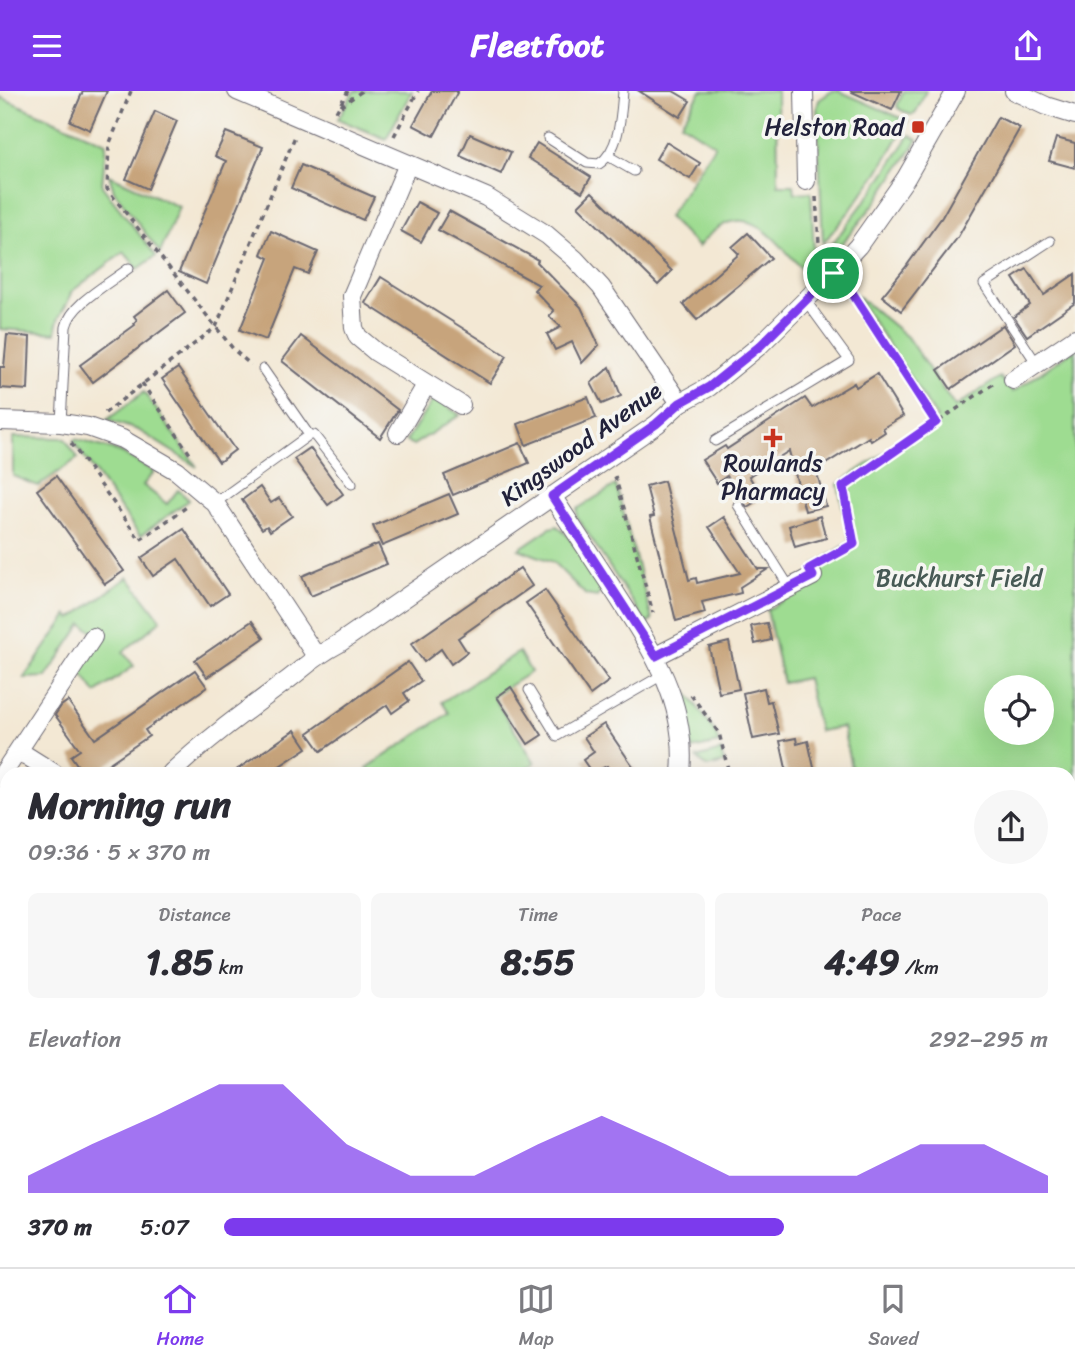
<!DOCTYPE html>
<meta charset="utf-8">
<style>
body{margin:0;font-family:Sriracha,sans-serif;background:#f7f7f7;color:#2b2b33;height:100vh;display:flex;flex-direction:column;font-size:26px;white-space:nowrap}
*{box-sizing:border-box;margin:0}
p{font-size:23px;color:#7c7c81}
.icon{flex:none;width:38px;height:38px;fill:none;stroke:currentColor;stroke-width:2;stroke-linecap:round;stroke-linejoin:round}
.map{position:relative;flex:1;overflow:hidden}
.drawer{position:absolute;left:0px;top:676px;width:1076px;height:500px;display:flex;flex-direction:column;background:#fff;border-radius:21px 21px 0 0;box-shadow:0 7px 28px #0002}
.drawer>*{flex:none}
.tools{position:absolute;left:984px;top:584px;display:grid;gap:14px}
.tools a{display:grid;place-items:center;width:70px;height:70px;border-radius:50%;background:#fff;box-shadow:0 7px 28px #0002;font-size:35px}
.pin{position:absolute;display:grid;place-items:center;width:60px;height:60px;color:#fff;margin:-30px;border:4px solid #fff;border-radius:50%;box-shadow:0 2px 7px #0007}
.round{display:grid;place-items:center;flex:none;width:74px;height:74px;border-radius:37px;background:#f7f7f7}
.headline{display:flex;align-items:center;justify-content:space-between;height:119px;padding:0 28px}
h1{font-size:38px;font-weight:700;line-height:52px}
.metrics{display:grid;grid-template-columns:repeat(3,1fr);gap:10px;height:119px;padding:7px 28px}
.metrics div{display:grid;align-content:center;border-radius:10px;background:#f7f7f7;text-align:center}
.metrics b{font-size:35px;font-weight:700}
.metrics small{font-size:19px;font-weight:400}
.metrics p{font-size:19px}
.chart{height:196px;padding:14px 28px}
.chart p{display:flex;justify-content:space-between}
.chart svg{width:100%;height:126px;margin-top:7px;fill:#7c3aed;opacity:.7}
ul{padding:0 28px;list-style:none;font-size:23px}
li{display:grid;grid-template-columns:112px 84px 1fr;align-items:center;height:52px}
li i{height:18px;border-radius:9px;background:#7c3aed}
header{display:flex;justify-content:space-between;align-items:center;height:91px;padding:0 28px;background:#7c3aed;color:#fff;font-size:32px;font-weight:700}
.dock{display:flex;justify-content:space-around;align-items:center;height:98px;border-top:2px solid #e1e1e2;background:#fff;font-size:19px;color:#7c7c81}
.dock a{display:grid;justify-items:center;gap:4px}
.dock .current{color:#7c3aed}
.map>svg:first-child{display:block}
.green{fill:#9edc91;stroke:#607f66;stroke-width:2;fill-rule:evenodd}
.building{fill:#c7a47b}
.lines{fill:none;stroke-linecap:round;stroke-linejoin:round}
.service-casing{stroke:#6b6771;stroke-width:11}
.minor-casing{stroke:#6b6771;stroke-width:20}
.path{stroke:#6b6771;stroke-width:3.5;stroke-dasharray:5 5;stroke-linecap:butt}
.service{stroke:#fff;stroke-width:9}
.minor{stroke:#fff;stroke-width:18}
.route-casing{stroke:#fff;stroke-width:14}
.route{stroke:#7c3aed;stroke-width:9}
.poi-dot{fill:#c8321e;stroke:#f6f6f2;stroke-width:2.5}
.labels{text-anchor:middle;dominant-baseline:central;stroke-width:7;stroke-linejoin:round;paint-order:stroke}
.poi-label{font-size:24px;fill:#22223b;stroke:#f6f6f2;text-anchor:end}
.street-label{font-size:24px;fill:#22223b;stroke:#f6f6f2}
.park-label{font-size:24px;fill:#475a55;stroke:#f6f6f2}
</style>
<header><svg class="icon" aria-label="menu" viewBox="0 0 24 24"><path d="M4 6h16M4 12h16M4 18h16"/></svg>Fleetfoot<svg class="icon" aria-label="share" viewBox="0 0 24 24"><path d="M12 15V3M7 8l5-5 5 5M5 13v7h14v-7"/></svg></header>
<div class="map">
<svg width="1075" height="1176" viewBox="0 0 1075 1176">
<rect width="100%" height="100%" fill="#f6f6f2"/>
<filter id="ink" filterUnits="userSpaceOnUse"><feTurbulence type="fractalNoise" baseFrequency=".0143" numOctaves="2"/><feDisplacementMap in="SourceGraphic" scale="14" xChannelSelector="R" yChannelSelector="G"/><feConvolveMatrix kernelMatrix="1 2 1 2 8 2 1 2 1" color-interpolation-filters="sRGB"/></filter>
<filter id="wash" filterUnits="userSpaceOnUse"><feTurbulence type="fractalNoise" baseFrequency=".00686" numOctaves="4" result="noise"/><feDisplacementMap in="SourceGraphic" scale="28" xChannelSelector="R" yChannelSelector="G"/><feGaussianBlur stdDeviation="1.57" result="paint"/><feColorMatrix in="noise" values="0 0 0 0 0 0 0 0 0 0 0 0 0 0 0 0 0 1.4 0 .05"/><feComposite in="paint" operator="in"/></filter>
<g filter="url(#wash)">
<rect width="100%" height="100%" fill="#f3e8d4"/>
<g class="green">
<polygon points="354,0 412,0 386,48 338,28"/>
<path d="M701,0H777L778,94H794L795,102L811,101L814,163L801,177C768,140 741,103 698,156L668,126L715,54L681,32Z"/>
<polygon points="832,0 839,0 908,30 878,81 849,121 823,152 817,17 819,9"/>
<polygon points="904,0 926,0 915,23 911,24 899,18 897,14"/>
<path d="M0,6L106,52L102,95L156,165L138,178L124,161L71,201C68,219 56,220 56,242L0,238Z"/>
<polygon points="910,44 918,49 875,112 828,170 825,168 826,161 875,97"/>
<polygon points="109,84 179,116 160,162 114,100"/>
<path d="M855,203L907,246L955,316L1000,286L1013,301L1075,258V1023L1069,1028V682H852L843,636L819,640L807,587L783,592L767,519L820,488L815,474L850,451L838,393L937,327ZM996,597H1041V642H996Z"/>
<polygon points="144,301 197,376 138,339 107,329"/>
<polygon points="434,307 460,324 413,354 406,350"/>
<polygon points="13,346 61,347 65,348 78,367 38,395 13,385"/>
<polygon points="75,348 120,361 154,381 143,394 167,413 178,399 189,409 140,445 73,350"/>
<polygon points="616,394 652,529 647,533 577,426 577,418"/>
<polygon points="557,435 569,446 604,496 597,506 586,504 553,471 519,458 550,437"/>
<polygon points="128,486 161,529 123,561 134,575 96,602 80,580 102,547 82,533 46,586 24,587 68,524 71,528"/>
<polygon points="519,561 531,581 493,605 535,672 518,682 372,682 367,677 449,622 442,611"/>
<polygon points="675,584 715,641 719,652 692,658 688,626 672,585"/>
<polygon points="721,660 724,672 707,676 697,667"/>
<polygon points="60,1169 884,1169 887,1176 56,1176"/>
</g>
<g id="blocks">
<g class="building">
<polygon points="83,0 107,0 90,39 70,30"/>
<polygon points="432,0 458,0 434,45 413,34"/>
<polygon points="639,0 673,0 690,10 680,26"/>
<polygon points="850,0 901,0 892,19"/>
<polygon points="155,20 177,30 148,98 126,88"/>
<polygon points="998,26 1020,37 958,146 901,220 882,205 905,177 942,126"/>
<polygon points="226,41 263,56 206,193 179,181 226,70 215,65"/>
<polygon points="470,43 511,61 501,83 460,65"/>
<polygon points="1056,47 1075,52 1075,77 1049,70"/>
<polygon points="666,51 700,72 690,88 656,68"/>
<polygon points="537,52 591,86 582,101 528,67"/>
<polygon points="301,74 374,106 363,129 291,97"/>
<polygon points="592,101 672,180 658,194 578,115"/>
<polygon points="417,111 437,122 421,151 401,140"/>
<polygon points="449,120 538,169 537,171 581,216 599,254 582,272 572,251 555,259 547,243 561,236 549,225 554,220 534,199 539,194 438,139"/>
<polygon points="271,140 318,161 308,183 295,178 266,249 240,239 269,167 261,163"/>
<polygon points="748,142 771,167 697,229 683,213 739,163 732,156"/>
<polygon points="1027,178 1044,204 1075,183 1075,212 1027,245 1014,226 1030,214 1013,187"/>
<polygon points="381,186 507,265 490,292 365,212"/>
<polygon points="168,199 185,222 93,291 80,274 135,234 134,232 137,229 134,225"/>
<polygon points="1003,234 1015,253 951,298 938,279"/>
<polygon points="7,244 30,246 28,299 0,297 0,276 4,276"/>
<polygon points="301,245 398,319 380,347 282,270"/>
<polygon points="610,276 621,305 602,313 591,292"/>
<polygon points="178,277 235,359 219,371 162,288"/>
<polygon points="877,283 903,325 883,337 885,341 871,350 869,346 816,379 826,415 805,420 789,360 749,385 762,407 747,416 727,385 717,392 702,369 725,355 727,358 805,307 812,317 854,292 856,296"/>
<polygon points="588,306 596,327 526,354 518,333"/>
<polygon points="520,352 529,372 453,404 444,384"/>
<polygon points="310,357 343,403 328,414 294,368"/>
<polygon points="56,385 124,480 105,493 37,399"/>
<polygon points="664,390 689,489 696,487 697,492 740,482 709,436 724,426 758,478 768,478 740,496 741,502 702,511 705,522 676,530 650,426 654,425 646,395"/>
<polygon points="260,396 271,412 279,407 292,425 270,440 267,435 262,438 242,409"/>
<polygon points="449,403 458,423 382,455 373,435"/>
<polygon points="820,425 826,447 795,456 789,435"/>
<polygon points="184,438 228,503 210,515 178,468 153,485 141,467"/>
<polygon points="378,453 387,473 311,505 302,485"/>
<polygon points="520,477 532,495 458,547 467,561 451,573 441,558 424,571 411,553"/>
<polygon points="545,499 609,590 590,604 526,512"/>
<polygon points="252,530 264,547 207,586 195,569"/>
<polygon points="767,532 771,549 755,553 751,535"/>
<polygon points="729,551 739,598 719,602 709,556"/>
<polygon points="408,571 421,590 404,602 409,610 392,622 387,614 321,660 308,642"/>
<polygon points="195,579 207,596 145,639 149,645 95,682 83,682 71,665 80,659 55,624 61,615 68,610 95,648"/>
<polygon points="511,596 542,644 528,653 497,606"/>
<polygon points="764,597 767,611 771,610 779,643 753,648 743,602"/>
<polygon points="604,633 628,668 638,682 612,682 607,675 592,682 583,669 594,661 584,646"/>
<polygon points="295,639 307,657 269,682 232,682"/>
<polygon points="796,647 797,653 808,650 815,681 787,682 780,650"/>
</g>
</g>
</g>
<g filter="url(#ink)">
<use href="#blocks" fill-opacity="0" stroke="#6b6771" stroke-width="2"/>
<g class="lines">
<g class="service-casing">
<g id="service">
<path d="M548,47L587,72L599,73C620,59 621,23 623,0"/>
<polyline points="608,65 634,80"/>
<polyline points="1037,273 984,193 1050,150"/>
<polyline points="263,278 309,344"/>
<path d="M61,332L66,236C71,212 110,192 129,177"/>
<polyline points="715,350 849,269 806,210"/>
<polyline points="215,412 309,344 314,344 352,393"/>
<polyline points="738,414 790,497"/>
<polyline points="529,599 557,645 664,583"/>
<polyline points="961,1176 962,1169"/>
</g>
</g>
<g class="minor-casing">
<g id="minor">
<polyline points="237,0 486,106 547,144 575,168 601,196 680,312"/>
<polyline points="804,0 806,90"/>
<polyline points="1014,0 1046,15 1075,24"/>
<polyline points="408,73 352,205 354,237 358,246 376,261 461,314"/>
<polyline points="1013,289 1075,247"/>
<polyline points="0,330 61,332 88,336 122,348 177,380 215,412 316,565"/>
<polyline points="398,342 426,294"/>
<path d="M552,405C572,435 591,465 611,495C649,554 688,609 681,682"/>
<polyline points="656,565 813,485"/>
<polyline points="19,660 54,682"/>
<path d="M171,682C207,648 246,620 285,591C305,576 315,565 338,553L657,333L680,312L709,296L759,255L833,182L858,155L906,87L956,0"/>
<polyline points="0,687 93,546"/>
<polyline points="0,900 7,890"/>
<polyline points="1073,1143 1075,1144"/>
</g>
</g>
<g class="path">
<polyline points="131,0 109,54 107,98 234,259 251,274"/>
<polyline points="341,15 362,0"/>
<polyline points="336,21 348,0"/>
<polyline points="394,45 418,0"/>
<polyline points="816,106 820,168"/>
<polyline points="847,195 936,331"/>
<polyline points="142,292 192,366"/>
<polyline points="105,322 216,236 296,43"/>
<polyline points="71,352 140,449 188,415"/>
<polyline points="615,385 653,522"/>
<polyline points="823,470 854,453 843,396 996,291"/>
<polyline points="691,604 719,642 729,682"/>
<polyline points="1069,1038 1075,1032"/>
<polyline points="1069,1041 1075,1046"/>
<polyline points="895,1169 898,1176"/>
<polyline points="59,1176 64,1169"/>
</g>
<use href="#service" class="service"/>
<use href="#minor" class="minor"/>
</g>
</g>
<g class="lines" filter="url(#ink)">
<g class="route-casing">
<polygon id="route" points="833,182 849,197 936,331 843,396 854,453 809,478 813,485 656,565 552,405 656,333 680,312 709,296 760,255"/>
</g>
<use href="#route" class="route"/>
</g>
<g class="poi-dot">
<rect x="911" y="29" width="14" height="14" rx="3.5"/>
<path d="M769.5 336.5h7v7h7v7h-7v7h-7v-7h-7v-7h7z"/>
</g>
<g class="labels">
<g class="poi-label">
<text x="904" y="36">Helston Road</text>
<text x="773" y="372" text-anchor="middle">Rowlands<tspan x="773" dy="28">Pharmacy</tspan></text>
</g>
<g class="street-label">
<text transform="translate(581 353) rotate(-36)">Kingswood Avenue</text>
</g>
<g class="park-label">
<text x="959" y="487">Buckhurst Field</text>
</g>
</g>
</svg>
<div class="tools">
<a><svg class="icon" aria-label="locate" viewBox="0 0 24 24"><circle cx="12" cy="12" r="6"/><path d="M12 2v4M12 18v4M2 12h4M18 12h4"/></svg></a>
</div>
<div class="pin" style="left:833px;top:182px;background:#1e9e55"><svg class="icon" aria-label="arrive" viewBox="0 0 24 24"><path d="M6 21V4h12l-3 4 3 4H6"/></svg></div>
<section class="drawer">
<div class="headline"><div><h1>Morning run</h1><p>09:36 · 5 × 370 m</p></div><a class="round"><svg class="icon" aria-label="share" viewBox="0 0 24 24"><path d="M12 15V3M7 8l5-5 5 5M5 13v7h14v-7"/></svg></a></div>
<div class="metrics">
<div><p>Distance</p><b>1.85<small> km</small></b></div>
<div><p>Time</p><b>8:55</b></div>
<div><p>Pace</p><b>4:49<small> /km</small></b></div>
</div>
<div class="chart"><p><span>Elevation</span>292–295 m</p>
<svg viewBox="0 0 160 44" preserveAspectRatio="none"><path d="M0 44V38L10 27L20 17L30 6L40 6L50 27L60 38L70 38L80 27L90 17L100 27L110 38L120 38L130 38L140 27L150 27L160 38V44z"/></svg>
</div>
<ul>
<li><b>370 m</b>5:07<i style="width:68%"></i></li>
</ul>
</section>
</div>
<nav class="dock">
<a class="current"><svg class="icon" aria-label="home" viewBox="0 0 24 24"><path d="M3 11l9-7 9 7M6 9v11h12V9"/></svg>Home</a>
<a><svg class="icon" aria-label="map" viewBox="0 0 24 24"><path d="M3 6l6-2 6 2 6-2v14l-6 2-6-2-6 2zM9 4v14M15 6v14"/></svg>Map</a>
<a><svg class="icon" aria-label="saved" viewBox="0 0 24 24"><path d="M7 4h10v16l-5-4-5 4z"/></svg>Saved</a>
</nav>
